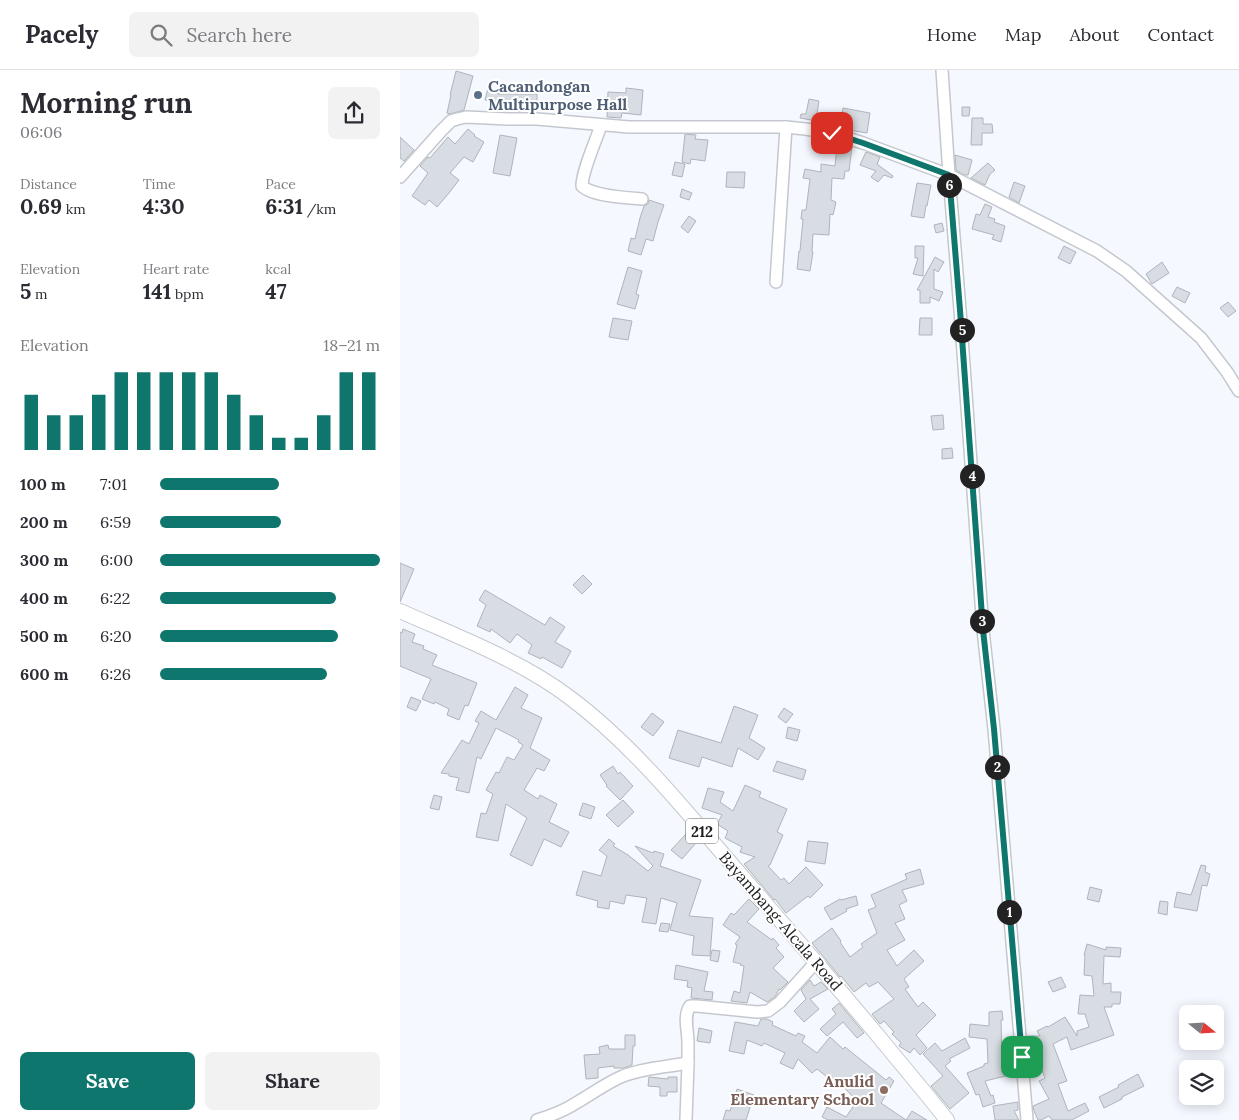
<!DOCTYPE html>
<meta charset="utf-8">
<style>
body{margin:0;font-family:Lora,serif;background:#f2f2f3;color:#2b2b33;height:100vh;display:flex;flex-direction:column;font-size:19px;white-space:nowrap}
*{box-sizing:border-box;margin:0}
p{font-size:16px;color:#7c7c81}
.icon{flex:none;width:28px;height:28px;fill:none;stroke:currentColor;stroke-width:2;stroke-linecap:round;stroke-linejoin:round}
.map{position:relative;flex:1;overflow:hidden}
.sheet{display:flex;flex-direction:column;background:#fff;width:400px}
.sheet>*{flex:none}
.needle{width:32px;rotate:108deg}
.tools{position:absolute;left:779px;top:935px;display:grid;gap:10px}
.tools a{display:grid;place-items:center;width:45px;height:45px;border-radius:8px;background:#fff;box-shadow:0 2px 12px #0003;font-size:25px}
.pin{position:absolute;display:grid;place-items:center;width:42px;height:42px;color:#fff;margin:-21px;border-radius:10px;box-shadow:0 2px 8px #0006}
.km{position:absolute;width:25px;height:25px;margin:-12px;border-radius:50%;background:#222;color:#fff;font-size:14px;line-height:25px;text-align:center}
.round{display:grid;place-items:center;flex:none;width:52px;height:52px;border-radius:8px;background:#f2f2f3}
.overview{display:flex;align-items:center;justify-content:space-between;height:85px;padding:0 20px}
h1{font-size:28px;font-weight:800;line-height:38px}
.figures{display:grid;grid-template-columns:repeat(3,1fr);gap:8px;height:85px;padding:5px 20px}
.figures div{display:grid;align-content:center}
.figures b{font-size:21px;font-weight:800}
.figures small{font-size:14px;font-weight:400}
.figures p{font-size:14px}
.chart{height:140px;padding:10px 20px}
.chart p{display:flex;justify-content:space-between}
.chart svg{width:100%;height:90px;margin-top:5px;stroke:#0f766e;stroke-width:6}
.action{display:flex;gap:10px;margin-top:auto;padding:10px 20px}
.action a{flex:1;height:58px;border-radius:8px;background:#0f766e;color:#fff;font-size:20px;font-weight:800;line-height:58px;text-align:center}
.action a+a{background:#f2f2f3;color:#2b2b33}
ul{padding:0 20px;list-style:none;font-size:16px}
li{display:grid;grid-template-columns:80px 60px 1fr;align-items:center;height:38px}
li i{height:12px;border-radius:6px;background:#0f766e}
header{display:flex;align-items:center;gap:30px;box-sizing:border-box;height:70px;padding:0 25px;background:#fff;border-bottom:1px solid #e1e1e2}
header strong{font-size:24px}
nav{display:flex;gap:28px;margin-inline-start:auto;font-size:18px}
.search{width:350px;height:45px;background:#f2f2f3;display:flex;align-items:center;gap:12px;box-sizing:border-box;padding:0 18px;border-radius:8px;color:#7c7c81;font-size:19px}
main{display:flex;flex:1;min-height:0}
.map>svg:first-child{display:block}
.building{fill:#d8dde3;stroke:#b0b4ba}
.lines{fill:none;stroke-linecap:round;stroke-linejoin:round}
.minor-casing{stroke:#c4c8ce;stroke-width:14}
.major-casing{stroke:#c4c8ce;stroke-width:16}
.minor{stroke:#fff;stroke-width:11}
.major{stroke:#fff;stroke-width:14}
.route-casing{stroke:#fff;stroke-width:10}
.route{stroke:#0f766e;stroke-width:6}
.service-dot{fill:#5c6f8a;stroke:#fff;stroke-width:2}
.education-dot{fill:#8d6e63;stroke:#fff;stroke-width:2}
.labels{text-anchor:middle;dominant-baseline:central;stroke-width:4;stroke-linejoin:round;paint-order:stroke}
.shield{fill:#fff;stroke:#626264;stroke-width:1}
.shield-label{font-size:15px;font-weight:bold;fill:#1e1f21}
.service-label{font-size:16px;font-weight:bold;fill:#4e5e75;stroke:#fff;text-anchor:start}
.street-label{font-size:16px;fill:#1e1f21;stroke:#fff}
.education-label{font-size:16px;font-weight:bold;fill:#785e54;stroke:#fff;text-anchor:end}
</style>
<header>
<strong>Pacely</strong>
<div class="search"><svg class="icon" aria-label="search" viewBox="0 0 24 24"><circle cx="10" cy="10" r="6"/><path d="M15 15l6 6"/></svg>Search here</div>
<nav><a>Home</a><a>Map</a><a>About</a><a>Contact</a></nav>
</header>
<main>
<section class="sheet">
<div class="overview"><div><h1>Morning run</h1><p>06:06</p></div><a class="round"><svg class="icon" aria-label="share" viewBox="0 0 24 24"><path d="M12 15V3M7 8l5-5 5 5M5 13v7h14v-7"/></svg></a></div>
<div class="figures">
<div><p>Distance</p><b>0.69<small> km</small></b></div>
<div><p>Time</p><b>4:30</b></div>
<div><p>Pace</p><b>6:31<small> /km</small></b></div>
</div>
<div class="figures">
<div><p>Elevation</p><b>5<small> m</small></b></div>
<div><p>Heart rate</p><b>141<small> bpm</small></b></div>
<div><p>kcal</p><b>47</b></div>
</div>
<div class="chart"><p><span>Elevation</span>18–21 m</p>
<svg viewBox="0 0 160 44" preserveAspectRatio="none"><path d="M5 44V17M15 44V27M25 44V27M35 44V17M45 44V6M55 44V6M65 44V6M75 44V6M85 44V6M95 44V17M105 44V27M115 44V38M125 44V38M135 44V27M145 44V6M155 44V6"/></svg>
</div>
<ul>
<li><b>100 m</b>7:01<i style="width:54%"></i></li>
<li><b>200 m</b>6:59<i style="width:55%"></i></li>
<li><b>300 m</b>6:00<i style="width:100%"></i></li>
<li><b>400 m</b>6:22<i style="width:80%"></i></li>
<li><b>500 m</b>6:20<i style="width:81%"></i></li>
<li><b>600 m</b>6:26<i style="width:76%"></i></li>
</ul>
<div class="action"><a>Save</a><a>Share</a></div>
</section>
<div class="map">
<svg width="839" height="1050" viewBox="0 0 839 1050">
<rect width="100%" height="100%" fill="#f5f9ff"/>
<g class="building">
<polygon points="56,1 73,6 64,40 50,44 47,43 51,25 50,25"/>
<polygon points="88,18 98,21 98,24 137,24 137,42 105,41 106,36 102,41 100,41 100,34 85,30"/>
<polygon points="226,18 243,20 241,45 222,43 221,48 207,47 208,22 226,23"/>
<polygon points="409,29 419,31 417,44 442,44 443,38 470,43 467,63 443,59 440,58 440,56 427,55 427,53 400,48 401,44 406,44"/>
<polygon points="562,37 570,37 569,46 562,46"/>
<polygon points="572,48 583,48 583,54 592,54 593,63 582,63 582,75 571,75"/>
<polygon points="68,59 75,65 74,66 84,72 73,92 64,87 50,103 59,110 49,123 37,137 29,130 25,135 12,126 28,103 20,96 28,87 30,88 48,67 55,74"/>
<polygon points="285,64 296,65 295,69 308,70 305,91 291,89 290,94 282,92"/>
<polygon points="100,65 117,68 110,106 93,103"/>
<polygon points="0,67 14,80 4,91 0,88"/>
<polygon points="437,76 452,77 449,101 445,101 444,109 432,108 431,130 436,132 433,145 430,144 429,165 413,164 412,182 413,182 410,201 397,199 399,181 400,181 403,149 401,149 402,140 406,140 410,109 403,108 405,99 421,102 421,94 435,96"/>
<polygon points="466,82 480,87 477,94 493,106 492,108 484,105 478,112 471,107 476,101 460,95"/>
<polygon points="555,85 572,90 568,105 564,105 556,100"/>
<polygon points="275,92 285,94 282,107 272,105"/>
<polygon points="588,93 595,100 590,104 585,115 571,108"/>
<polygon points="327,102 345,102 344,118 326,117"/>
<polygon points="614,112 625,116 619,133 609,127"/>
<polygon points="517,113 531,115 527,136 526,135 524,148 511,146"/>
<polygon points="282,119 292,123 289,130 280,127"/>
<polygon points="249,130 264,135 258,152 253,171 246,169 241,185 228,181 231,168 235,169 240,148 244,136 248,134"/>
<polygon points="585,134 592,137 588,147 595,149 594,152 605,156 601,172 592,169 594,165 572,159 576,144 580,145"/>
<polygon points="289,146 296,151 288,163 281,157"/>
<polygon points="542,153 544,161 536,163 534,155"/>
<polygon points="515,176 524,176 523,206 513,204 518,188 515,188"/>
<polygon points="664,176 676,182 670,194 658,188"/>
<polygon points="535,187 544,192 538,202 534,199 534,219 543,222 539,231 530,227 530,233 520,233 520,220 517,220"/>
<polygon points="762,192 769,203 752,214 746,204"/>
<polygon points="228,197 242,201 236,224 239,225 235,239 217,234"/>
<polygon points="777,217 790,223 785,233 772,226"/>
<polygon points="828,232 836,241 828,247 820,238"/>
<polygon points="213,248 232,251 228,270 209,267"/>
<polygon points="520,248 532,248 532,265 519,265"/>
<polygon points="543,345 544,359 533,360 531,346"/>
<polygon points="552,378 553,388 542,389 542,379"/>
<polygon points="0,493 14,499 0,532"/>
<polygon points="183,505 192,514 182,524 173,515"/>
<polygon points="85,520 145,555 150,547 165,557 155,572 171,581 162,598 142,587 141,589 128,583 132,575 117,564 110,573 91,559 90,562 77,556 86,535 79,530"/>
<polygon points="3,559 15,564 12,572 24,576 23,579 37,585 32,595 77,613 68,636 65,635 59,650 47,645 49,639 35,632 34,634 22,629 31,609 0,596 0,562 2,563"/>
<polygon points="115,617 128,625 121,638 142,648 130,678 150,690 144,701 137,698 124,720 138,729 140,725 157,734 149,752 169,762 161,777 144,769 132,796 110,785 127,748 106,734 98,771 76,767 81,743 86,744 93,724 86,720 96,702 99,703 107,687 114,690 123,675 118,672 119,670 96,658 81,689 77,687 69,723 56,720 59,708 49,706 49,704 41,703 62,670 69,674 79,653 75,651 81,641 96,650"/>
<polygon points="11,627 21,631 16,641 7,637"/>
<polygon points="334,636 358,645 349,668 365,678 358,690 338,678 332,697 302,687 299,697 269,688 278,660 321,673"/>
<polygon points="384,638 393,644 386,653 378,647"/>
<polygon points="252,643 264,652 253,666 241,657"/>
<polygon points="388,657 400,660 397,671 386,668"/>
<polygon points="377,691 406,700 403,710 373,701"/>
<polygon points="213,696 218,704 220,702 233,716 220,730 206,716 207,715 200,705"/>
<polygon points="345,715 361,722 359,727 387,739 377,762 383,765 370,795 368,796 381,810 384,808 389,814 406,797 423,815 410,828 408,826 386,843 375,829 374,830 344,794 355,787 340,782 342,777 325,768 328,761 317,754 322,745 302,738 308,718 324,722 320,732 333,741"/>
<polygon points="34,725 42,727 39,740 30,738"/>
<polygon points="223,730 234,742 218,757 206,745"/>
<polygon points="183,733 195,737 191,749 179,745"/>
<polygon points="286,764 296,773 282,789 271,780"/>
<polygon points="209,769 215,774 213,776 228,785 248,801 253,796 235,776 253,783 254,781 264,784 260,796 301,810 289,846 313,848 310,886 292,885 294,866 270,860 277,833 261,828 256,854 242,852 247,828 226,825 224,834 210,831 209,839 197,837 198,831 176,825 183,801 201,806 207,786 199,780"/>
<polygon points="408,771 428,773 425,794 405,791"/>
<polygon points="801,795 806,796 805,802 810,804 807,816 802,815 797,841 774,837 777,822 791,825"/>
<polygon points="520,799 524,814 502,820 507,831 499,835 505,849 495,853 505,870 487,880 497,896 514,880 524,891 504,909 509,917 505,919 518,937 523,932 536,945 516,965 527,978 520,985 514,978 510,983 499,976 501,973 492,964 494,962 484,951 480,954 472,944 494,929 478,912 469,917 466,913 454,922 441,906 440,907 412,873 432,858 441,871 440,872 450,887 463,877 461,874 477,863 468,840 476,837 471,825 507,809 505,804"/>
<polygon points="690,817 702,820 699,832 687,829"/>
<polygon points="456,826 458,835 446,839 447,841 431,850 424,838 440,829 441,830"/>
<polygon points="349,829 359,839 347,852 372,870 373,868 379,875 376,878 384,887 373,898 388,912 380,920 379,919 375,927 367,932 350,922 347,933 331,931 334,921 340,923 344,896 340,895 341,894 333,892 337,875 335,874 340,867 323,855 331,843 334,845"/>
<polygon points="760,831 768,832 767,845 758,843"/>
<polygon points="261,853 270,854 268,862 259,861"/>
<polygon points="687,874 706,880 706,877 721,878 720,887 704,886 703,914 711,913 711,922 721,922 720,934 712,934 712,937 704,937 714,965 671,980 667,967 653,974 667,1011 658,1014 668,1041 685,1033 689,1041 672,1050 652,1050 649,1046 641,1050 638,1050 634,1041 633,1036 649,1029 639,1011 645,1008 639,993 630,994 627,966 640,966 637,961 647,956 648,957 665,947 677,966 677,961 689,957 685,944 678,944 680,925 694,926 692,906 684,905 685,885 684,885"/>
<polygon points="312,880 320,881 318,892 310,890"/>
<polygon points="276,895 308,902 304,921 313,922 312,930 291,928 292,918 287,917 288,911 274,909"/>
<polygon points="661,907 666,917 653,922 648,912"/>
<polygon points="410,910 414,916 421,912 428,919 410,929 419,939 404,952 394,941 406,929 401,920"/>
<polygon points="439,933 464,963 457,968 443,952 427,966 420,959 436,944 432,939"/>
<polygon points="602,941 603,950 601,950 602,991 606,1006 585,1011 591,1026 593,1025 595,1033 583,1037 579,1024 576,1025 567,1003 584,996 584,994 588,993 587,969 569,967 570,954 589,956 589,942"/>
<polygon points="361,949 367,949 373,952 372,955 396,966 398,963 405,966 402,972 417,983 430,967 443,979 445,977 486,1010 489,1007 494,1011 481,1033 506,1050 428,1050 422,1047 427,1037 446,1047 457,1031 434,1007 431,1010 417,999 412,1003 398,989 393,999 380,993 385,983 364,973 362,976 347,970 344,984 329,981 335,952 358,956"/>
<polygon points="299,958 312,961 310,973 297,971"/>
<polygon points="225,965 235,965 235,976 233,976 232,995 224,998 214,998 214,996 198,998 198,1008 186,1009 184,985 200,984 199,977 208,975 209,979 225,979"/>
<polygon points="565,968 570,978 549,989 551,991 545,996 569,1023 550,1039 531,1016 543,1006 523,984 535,973 542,981"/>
<polygon points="738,1004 744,1016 722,1027 722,1029 704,1038 699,1027 719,1017 718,1015"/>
<polygon points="249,1007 268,1009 268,1007 277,1007 277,1022 267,1022 267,1026 260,1026 260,1017 248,1016"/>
<polygon points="337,1019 354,1025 346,1050 323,1050 326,1040 330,1041"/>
<polygon points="618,1032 618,1040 614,1041 619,1050 595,1050 593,1036"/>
<polygon points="512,1041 527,1050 506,1050"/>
</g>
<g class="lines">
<g class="minor-casing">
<g id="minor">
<polyline points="542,0 549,105 697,181 726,201 801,268 827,302 839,321"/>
<path d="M201,55C196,71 182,101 182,116C192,126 228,128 242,129"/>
<polyline points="0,107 41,61 51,51 57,49 66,47 108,49 137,49 229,57 386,57 405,59 432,63 463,73 549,105 560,240 583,560 594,659 627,1050"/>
<polyline points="376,212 386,57"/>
<path d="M137,1050C150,1046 164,1041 176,1033C192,1024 206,1013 223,1006C244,998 266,997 288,993C288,986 288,979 288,972C288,961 283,946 290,936H297L357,942L368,941L380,932L416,892"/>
<polyline points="286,1050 288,993"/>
</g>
</g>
<g class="major-casing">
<path id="major" d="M0,541C56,566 120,590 169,627C235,676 288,744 341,805C388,859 434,913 479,967C502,995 525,1022 547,1050"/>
</g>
<use href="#minor" class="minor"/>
<use href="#major" class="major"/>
</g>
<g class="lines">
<g class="route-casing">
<polyline id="route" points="432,63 463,73 549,105 560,240 583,560 594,659 622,987"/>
</g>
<use href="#route" class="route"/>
</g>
<circle class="service-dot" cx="78" cy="25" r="5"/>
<circle class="education-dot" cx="484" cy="1020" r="5"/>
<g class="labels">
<rect class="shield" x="286" y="748.5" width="32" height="25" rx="4"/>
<g class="shield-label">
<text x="302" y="761">212</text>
</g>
<g class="service-label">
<text x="88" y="16">Cacandongan<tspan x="88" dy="18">Multipurpose Hall</tspan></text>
</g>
<g class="street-label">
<text transform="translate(381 851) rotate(49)">Bayambang-Alcala Road</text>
</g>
<g class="education-label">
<text x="474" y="1011">Anulid<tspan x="474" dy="18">Elementary School</tspan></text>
</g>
</g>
</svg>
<div class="tools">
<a><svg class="needle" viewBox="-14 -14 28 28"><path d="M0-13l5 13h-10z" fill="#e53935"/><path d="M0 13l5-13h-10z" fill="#7c7c81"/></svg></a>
<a><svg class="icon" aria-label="layers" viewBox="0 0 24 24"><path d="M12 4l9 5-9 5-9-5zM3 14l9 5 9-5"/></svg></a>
</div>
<div class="pin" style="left:622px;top:987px;background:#1e9e55"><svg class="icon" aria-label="arrive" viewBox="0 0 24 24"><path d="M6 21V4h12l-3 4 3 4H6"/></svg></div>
<div class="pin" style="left:432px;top:63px;background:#d93025"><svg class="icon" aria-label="check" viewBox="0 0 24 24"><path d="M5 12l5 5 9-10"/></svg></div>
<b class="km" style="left:609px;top:842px">1</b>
<b class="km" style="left:597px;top:697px">2</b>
<b class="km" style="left:582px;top:551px">3</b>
<b class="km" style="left:572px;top:406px">4</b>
<b class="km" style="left:562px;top:260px">5</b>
<b class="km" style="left:549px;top:115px">6</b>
</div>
</main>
